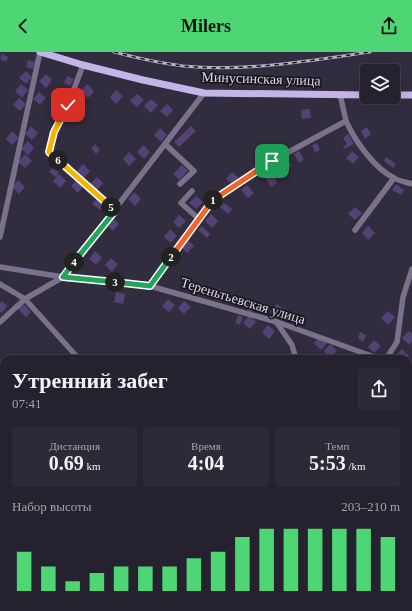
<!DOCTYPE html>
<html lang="ru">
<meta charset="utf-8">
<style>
body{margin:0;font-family:Georgia,serif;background:#2e2937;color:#f1f3f6;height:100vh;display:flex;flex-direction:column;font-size:15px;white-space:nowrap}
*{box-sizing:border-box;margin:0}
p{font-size:13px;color:#a4a3aa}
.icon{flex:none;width:22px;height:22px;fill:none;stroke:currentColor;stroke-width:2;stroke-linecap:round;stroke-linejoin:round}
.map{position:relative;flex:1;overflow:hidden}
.side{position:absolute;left:0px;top:303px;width:412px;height:256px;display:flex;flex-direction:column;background:#26212f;border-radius:12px 12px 0 0;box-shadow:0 4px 16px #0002,0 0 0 1px #423e4b}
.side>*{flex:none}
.buttons{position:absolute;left:360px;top:12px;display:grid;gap:8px}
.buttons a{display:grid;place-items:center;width:40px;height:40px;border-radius:4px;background:#26212f;box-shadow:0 4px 16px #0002,0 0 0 1px #423e4b;font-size:20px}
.pin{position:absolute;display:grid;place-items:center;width:34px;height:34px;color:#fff;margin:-17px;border-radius:8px;box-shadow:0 2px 6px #0006}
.km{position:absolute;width:20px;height:20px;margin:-10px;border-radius:50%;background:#222;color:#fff;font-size:11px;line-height:20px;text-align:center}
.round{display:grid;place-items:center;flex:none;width:42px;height:42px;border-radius:4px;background:#2e2937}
.head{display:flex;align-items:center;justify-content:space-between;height:68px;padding:0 12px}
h1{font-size:22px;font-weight:700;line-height:30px}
.figures{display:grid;grid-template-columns:repeat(3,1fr);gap:6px;height:68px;padding:4px 12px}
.figures div{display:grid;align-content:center;border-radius:4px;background:#2e2937;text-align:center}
.figures b{font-size:20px;font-weight:700}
.figures small{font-size:11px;font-weight:400}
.figures p{font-size:11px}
.chart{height:112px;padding:8px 12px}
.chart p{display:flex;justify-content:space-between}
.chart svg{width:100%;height:72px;margin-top:4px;stroke:#4ed675;stroke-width:6}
header{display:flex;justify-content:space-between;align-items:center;height:52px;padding:0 12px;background:#4ed675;color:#111;font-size:18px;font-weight:700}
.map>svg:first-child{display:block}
.forest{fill:#6f5b92}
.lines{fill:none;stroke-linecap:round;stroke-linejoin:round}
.river{stroke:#230e3e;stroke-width:9}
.building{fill:#544175}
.minor{stroke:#7a728b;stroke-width:5.5}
.major{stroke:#c5b4e8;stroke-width:7}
.rail-casing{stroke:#b5b1bf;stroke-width:3}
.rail{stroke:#19161f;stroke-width:1.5;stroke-dasharray:4.5;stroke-linecap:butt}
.split-1-casing{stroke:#fff;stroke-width:8}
.split-2-casing{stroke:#fff;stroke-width:8}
.split-3-casing{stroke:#fff;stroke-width:8}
.split-4-casing{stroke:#fff;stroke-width:8}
.split-5-casing{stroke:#fff;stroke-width:8}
.split-6-casing{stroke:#fff;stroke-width:8}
.split-7-casing{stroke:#fff;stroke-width:8}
.split-1{stroke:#f0652b;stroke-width:5}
.split-2{stroke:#f0652b;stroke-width:5}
.split-3{stroke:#22a559;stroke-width:5}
.split-4{stroke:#22a559;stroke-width:5}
.split-5{stroke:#22a559;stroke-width:5}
.split-6{stroke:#f5b400;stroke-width:5}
.split-7{stroke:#f5b400;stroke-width:5}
.labels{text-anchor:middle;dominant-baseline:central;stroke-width:3.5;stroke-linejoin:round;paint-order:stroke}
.street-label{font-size:14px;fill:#dbd7e4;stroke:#19161f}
</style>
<header><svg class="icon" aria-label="back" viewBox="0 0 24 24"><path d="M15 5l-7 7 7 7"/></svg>Milers<svg class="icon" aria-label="share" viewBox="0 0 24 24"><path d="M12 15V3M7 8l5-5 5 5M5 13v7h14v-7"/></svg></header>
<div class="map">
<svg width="412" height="559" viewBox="0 0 412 559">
<rect width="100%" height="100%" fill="#322c3f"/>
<g class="forest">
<polygon points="4,481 4,555 68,555 63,559 0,559 0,482"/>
<polygon points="76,555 309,555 305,559 77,559"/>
</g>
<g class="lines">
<g class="river">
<polyline points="408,455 412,458"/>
<polyline points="0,484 4,481"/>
<polyline points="103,555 107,559"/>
<polyline points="145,559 146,555"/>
</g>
</g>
<g class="building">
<polygon points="2,2 8,5 6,10 0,7"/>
<polygon points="28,8 35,10 33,17 26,15"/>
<polygon points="26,19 32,25 26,32 19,26"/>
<polygon points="46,22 52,28 46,36 39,29"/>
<polygon points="67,24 74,27 70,34 64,31"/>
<polygon points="21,32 28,38 22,46 15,39"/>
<polygon points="87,32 94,39 88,46 81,39"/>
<polygon points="116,38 123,44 116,52 110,45"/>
<polygon points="39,40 46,46 40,53 33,47"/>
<polygon points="137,42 144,48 137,55 130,49"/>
<polygon points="19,46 26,52 20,59 13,53"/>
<polygon points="151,47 158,53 151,61 144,54"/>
<polygon points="167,52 173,58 167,65 160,59"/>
<polygon points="310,57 311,66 302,67 301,58"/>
<polygon points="31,74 38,81 32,88 25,82"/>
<polygon points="191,74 196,79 179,95 174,90"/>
<polygon points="367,75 371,82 365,87 361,79"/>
<polygon points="160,76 167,83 161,90 154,83"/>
<polygon points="12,79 19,86 12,93 6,87"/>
<polygon points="348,82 354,92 344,97 343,95 347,92 343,86"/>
<polygon points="28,89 34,96 28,103 21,97"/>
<polygon points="317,91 320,98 315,101 312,93"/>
<polygon points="95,92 100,98 96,102 91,96"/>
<polygon points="143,93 150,100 144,107 137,100"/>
<polygon points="266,93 273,100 266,107 259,100"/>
<polygon points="299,99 304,107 299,111 294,102"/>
<polygon points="352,99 359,105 353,112 346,106"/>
<polygon points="129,100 136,107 129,114 123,107"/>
<polygon points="25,102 32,109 25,116 18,110"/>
<polygon points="386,105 396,112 393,116 384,109"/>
<polygon points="286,107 292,113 288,117 282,111"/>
<polygon points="83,112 90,119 84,126 77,119"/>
<polygon points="182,113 188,119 179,128 173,122"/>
<polygon points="52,116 59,120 56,125 49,120"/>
<polygon points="232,120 239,126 233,133 226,127"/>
<polygon points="272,121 277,131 271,135 265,125"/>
<polygon points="59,122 66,129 60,136 53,129"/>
<polygon points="97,125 103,131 97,138 90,132"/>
<polygon points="77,127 84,133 78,141 71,134"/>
<polygon points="18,128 25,135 19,142 12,135"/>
<polygon points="396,132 404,138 401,143 392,138"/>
<polygon points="247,133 254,141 248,146 241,138"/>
<polygon points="134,140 141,147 135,154 128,147"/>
<polygon points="196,144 203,150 196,157 189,151"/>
<polygon points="97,147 106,154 102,159 92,152"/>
<polygon points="224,151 232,157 228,162 220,155"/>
<polygon points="355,155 362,161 355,168 348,162"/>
<polygon points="211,162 218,169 212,176 205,169"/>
<polygon points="179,163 186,169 179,176 173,170"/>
<polygon points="112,165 119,172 113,179 106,172"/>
<polygon points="202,174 210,182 207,186 198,178"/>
<polygon points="368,174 375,181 368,188 362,181"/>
<polygon points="170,177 177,184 171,191 164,185"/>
<polygon points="187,187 194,194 187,201 180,194"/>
<polygon points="95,199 102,206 96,213 89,207"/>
<polygon points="111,206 118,212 112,220 105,213"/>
<polygon points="219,236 226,243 220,250 213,243"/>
<polygon points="116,240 125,242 123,252 114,250"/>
<polygon points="168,247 175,253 169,260 162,254"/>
<polygon points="250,247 257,253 251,261 244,254"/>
<polygon points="2,249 7,254 2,261 0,260 0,251"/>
<polygon points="184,249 191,255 184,262 178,256"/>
<polygon points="23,251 31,260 26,265 17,256"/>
<polygon points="262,251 269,254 266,259 259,256"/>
<polygon points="277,252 284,258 277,265 270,259"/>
<polygon points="388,259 395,265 388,273 381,266"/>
<polygon points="238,263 243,265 240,273 235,271"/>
<polygon points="249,264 256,270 250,277 243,271"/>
<polygon points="268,273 275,279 269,287 262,280"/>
<polygon points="409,279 412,282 412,289 409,293 402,286"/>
<polygon points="360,280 366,283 363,290 358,286"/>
<polygon points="320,284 327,291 321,298 314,291"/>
<polygon points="374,288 381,294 374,301 368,295"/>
<polygon points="330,292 337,299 330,306 324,299"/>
<polygon points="402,297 409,304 406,307 398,307 395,304"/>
<polygon points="408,327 412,331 412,337 408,341"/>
</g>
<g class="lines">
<g class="minor">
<polyline points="83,13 68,53 54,80 49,100 115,159"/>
<path d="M346,69C355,89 374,116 394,126C399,129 406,130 412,132"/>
<polyline points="165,92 194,119 180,132"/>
<polyline points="192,139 181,151 199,167"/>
<polyline points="355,178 394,126"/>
<polyline points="0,185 40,0"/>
<polyline points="0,215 63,225 150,234 277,270 380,307"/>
<polyline points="0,232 25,247 79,307"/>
<polyline points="150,234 213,147 272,109 346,69 340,42"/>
<polyline points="0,270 25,247 63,225 204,41"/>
<polyline points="277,271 292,293 296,307"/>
<polyline points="386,307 397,290 403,245 412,217"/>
<polyline points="408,319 412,322"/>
<polyline points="0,369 4,371"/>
<polyline points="408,513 412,514"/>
<polyline points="378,555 380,559"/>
</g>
<g class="major">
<polyline points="40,0 83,13 143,28 204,41 367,43"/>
<polyline points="393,43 412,43"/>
</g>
<g class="rail-casing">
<path id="rail" d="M114,0C137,6 160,11 183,14C245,20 308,9 370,0"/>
</g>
<use href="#rail" class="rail"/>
</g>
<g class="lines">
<g class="split-1-casing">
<polyline id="split-1" points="213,148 272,109"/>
</g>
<g class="split-2-casing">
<polyline id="split-2" points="171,205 213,148"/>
</g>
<g class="split-3-casing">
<polyline id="split-3" points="115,230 150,234 171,205"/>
</g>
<g class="split-4-casing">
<polyline id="split-4" points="74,210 63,225 115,230"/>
</g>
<g class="split-5-casing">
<polyline id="split-5" points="74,210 115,159 111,155"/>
</g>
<g class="split-6-casing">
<polyline id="split-6" points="58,108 111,155"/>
</g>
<g class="split-7-casing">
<polyline id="split-7" points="58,108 49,100 54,80 68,53"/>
</g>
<use href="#split-1" class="split-1"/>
<use href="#split-2" class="split-2"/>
<use href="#split-3" class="split-3"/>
<use href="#split-4" class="split-4"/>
<use href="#split-5" class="split-5"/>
<use href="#split-6" class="split-6"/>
<use href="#split-7" class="split-7"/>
</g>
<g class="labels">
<g class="street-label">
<text transform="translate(261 27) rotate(2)">Минусинская улица</text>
<text transform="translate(243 249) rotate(17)">Тереньтьевская улица</text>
</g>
</g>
</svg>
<div class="buttons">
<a><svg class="icon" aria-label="layers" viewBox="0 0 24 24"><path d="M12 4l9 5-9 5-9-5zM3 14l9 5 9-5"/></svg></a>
</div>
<div class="pin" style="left:272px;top:109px;background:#1e9e55"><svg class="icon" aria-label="arrive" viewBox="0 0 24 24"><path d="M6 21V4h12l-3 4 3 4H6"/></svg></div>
<div class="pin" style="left:68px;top:53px;background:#d93025"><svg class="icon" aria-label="check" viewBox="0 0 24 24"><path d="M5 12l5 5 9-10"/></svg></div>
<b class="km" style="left:213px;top:148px">1</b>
<b class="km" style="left:171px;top:205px">2</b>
<b class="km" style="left:115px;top:230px">3</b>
<b class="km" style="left:74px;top:210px">4</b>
<b class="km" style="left:111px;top:155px">5</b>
<b class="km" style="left:58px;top:108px">6</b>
<section class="side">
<div class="head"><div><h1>Утренний забег</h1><p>07:41</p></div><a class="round"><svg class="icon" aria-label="share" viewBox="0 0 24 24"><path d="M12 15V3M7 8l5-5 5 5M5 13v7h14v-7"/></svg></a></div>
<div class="figures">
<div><p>Дистанция</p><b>0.69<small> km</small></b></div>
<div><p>Время</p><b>4:04</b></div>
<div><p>Темп</p><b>5:53<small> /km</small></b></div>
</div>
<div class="chart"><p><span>Набор высоты</span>203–210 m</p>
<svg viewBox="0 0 160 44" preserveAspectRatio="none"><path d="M5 44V20M15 44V29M25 44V38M35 44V33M45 44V29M55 44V29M65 44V29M75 44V24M85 44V20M95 44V11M105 44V6M115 44V6M125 44V6M135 44V6M145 44V6M155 44V11"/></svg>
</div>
</section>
</div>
